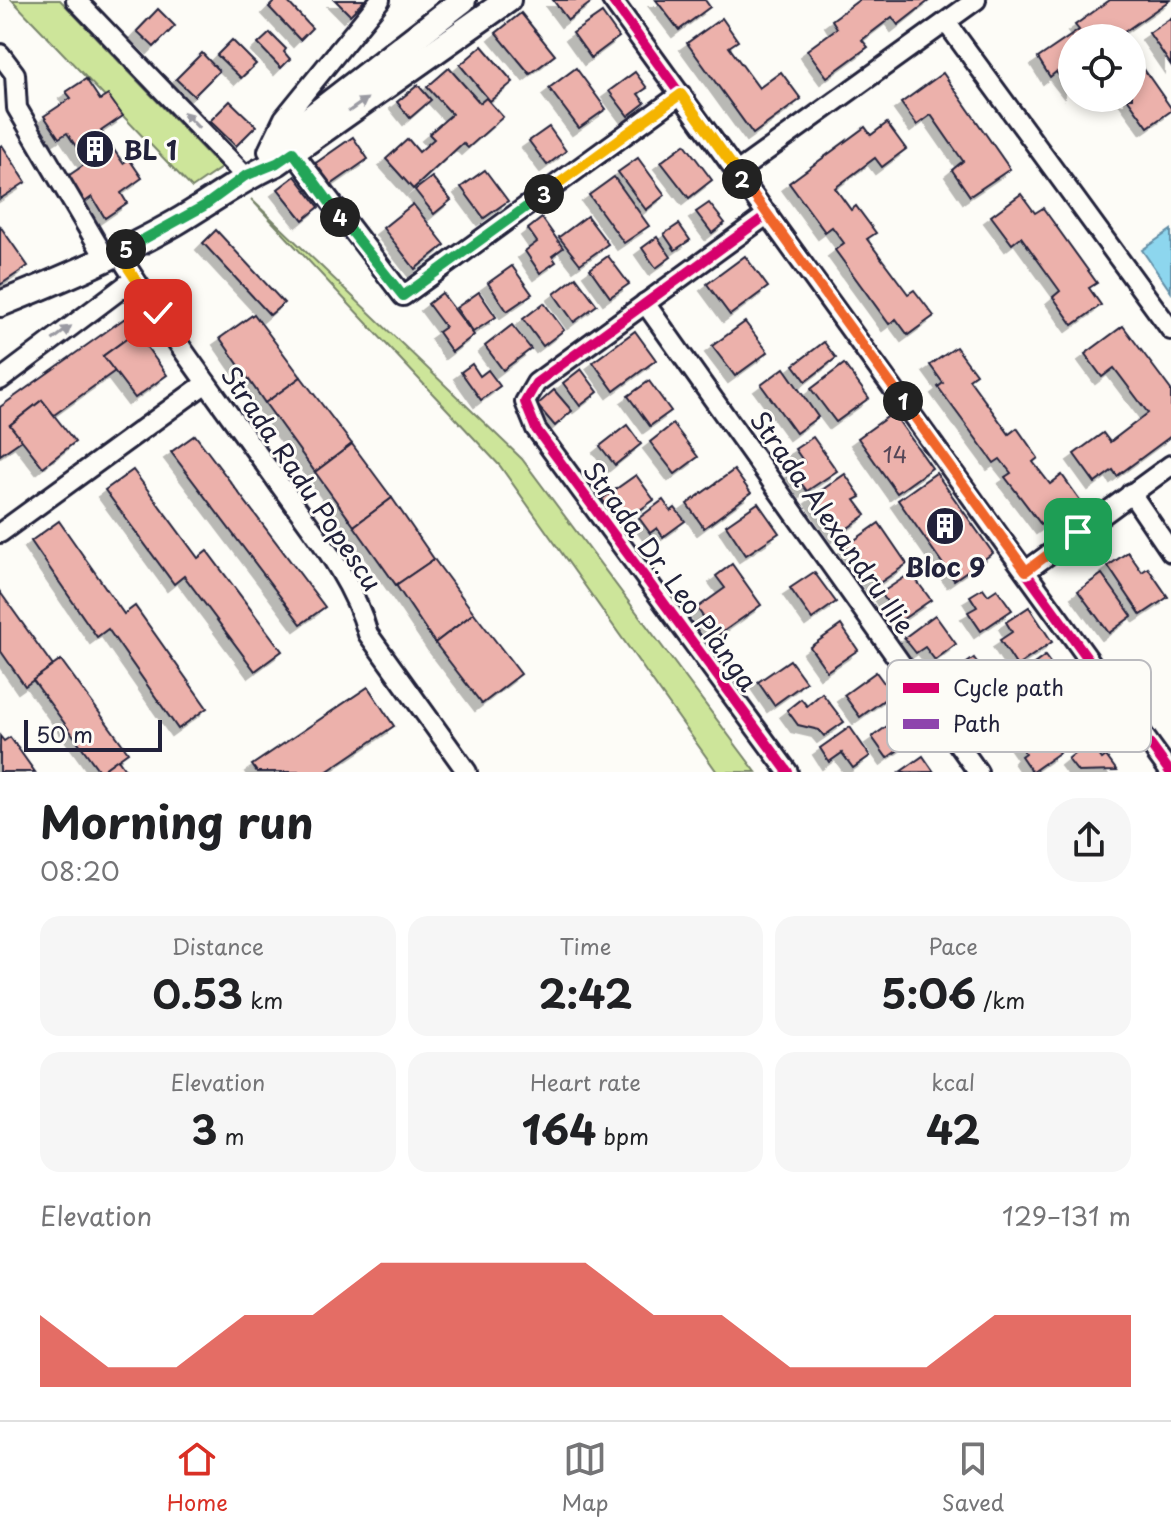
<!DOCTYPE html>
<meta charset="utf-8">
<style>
body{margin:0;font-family:"Playpen Sans",sans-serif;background:#f6f6f6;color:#202124;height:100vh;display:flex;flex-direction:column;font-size:30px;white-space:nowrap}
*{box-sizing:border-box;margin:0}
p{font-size:26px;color:#757577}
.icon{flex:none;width:44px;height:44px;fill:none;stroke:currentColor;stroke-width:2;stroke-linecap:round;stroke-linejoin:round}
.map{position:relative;height:772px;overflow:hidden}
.drawer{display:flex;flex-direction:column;background:#fff;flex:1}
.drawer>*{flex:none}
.tools{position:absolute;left:1058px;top:24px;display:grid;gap:16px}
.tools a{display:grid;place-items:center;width:88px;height:88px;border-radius:50%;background:#fff;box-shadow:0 4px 12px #0003;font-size:40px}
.scale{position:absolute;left:24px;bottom:20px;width:138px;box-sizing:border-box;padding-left:8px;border:4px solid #22223b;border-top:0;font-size:22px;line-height:28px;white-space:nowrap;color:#22223b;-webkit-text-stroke:6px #fdfcf7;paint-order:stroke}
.pin{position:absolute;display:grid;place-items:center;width:68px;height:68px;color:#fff;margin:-34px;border-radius:16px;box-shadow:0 4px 12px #0006}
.km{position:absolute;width:40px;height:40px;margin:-20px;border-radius:50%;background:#222;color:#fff;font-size:22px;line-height:40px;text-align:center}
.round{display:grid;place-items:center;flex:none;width:84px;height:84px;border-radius:32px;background:#f6f6f6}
.overview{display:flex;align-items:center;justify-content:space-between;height:136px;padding:0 40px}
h1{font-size:44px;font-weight:700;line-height:60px}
.metrics{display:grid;grid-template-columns:repeat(3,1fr);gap:12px;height:136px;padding:8px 40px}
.metrics div{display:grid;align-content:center;border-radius:20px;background:#f6f6f6;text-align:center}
.metrics b{font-size:40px;font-weight:700}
.metrics small{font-size:22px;font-weight:400}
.metrics p{font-size:22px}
.chart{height:224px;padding:16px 40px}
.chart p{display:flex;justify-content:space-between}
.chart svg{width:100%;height:144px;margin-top:8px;fill:#d93025;opacity:.7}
.tabs{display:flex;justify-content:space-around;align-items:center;height:112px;border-top:2px solid #e0e0e0;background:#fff;font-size:22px;color:#757577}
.tabs a{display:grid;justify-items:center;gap:4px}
.tabs .selected{color:#d93025}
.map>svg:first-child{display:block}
.green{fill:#cde59a;stroke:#78846a;stroke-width:2}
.water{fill:#8dd6ee;stroke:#628ea6;stroke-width:2}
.building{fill:#ecb1ab;stroke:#22223b;stroke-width:2;filter:url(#shadow)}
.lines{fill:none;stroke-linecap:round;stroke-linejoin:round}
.street-casing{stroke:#22223b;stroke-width:24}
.secondary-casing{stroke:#22223b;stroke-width:30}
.street{stroke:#fdfcf7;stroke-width:18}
.secondary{stroke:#fdfcf7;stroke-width:24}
.quiet{stroke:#8e44ad;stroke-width:8;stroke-dasharray:16 8;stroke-linecap:butt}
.cycleway-casing{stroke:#fdfcf7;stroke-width:15}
.cycleway{stroke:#d6006c;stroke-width:10}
.oneway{fill:#9a9aa2}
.split-1-casing{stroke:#fff;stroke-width:16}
.split-2-casing{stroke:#fff;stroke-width:16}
.split-3-casing{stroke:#fff;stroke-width:16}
.split-4-casing{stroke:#fff;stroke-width:16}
.split-5-casing{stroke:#fff;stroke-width:16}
.split-6-casing{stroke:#fff;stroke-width:16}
.split-1{stroke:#f0652b;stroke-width:10}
.split-2{stroke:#f0652b;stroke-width:10}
.split-3{stroke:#f5b400;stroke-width:10}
.split-4{stroke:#22a559;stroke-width:10}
.split-5{stroke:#22a559;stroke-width:10}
.split-6{stroke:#f5b400;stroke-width:10}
.labels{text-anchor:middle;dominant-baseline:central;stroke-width:6;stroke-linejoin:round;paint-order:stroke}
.number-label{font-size:22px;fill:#544657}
.poi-label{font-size:26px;font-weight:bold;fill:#22223b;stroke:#fdfcf7;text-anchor:start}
.street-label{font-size:26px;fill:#22223b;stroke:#fdfcf7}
.key{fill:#fdfcf7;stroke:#bbbbbf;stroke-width:2}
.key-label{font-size:22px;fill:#22223b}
</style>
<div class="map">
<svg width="1171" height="772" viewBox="0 0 1171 772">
<defs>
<filter id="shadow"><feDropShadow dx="-7" dy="7" stdDeviation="0" flood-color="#0004"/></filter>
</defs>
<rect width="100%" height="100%" fill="#fdfcf7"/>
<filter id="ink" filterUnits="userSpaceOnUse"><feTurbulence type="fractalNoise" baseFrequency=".0125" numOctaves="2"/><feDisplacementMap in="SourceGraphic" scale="16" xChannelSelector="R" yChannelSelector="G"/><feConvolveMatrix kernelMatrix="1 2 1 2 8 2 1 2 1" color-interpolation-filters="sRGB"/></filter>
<g filter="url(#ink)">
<g class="green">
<polygon points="12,0 60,0 221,168 192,188"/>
<polygon points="251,199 522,459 756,772 717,772 500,466"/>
</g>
<polygon class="water" points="1171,230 1171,292 1142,250"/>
<g class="building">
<polygon points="276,0 286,0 312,28 300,40 269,7"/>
<polygon points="335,0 365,0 350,15"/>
<polygon points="553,0 592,0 593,1 568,20"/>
<polygon points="656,0 705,0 710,7 679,30"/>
<polygon points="859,0 930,0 898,25 892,17 862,40 868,47 827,77 807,50 837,28 832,20"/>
<polygon points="1110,0 1170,0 1120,35 1122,38 1072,38 1071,91 1056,72 1050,77 1038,58 1079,30 1075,25"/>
<polygon points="158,9 175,26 154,47 137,31"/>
<polygon points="521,13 555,55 530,74 496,33"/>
<polygon points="602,13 619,37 591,58 573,33"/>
<polygon points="722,18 738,41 729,47 759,88 781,72 801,99 753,134 687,43"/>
<polygon points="1171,18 1171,65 1149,33"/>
<polygon points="270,33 286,49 284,52 290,59 281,68 258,44"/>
<polygon points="232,40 256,64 241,78 217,55"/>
<polygon points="482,46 513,82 490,101 460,65"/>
<polygon points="1132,52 1171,108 1171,111 1148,127 1127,98 1132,98"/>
<polygon points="202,53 219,71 194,96 176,79"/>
<polygon points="449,68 480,103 486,98 503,117 468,148 463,143 413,189 386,159 408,139 419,152 434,139 429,134 452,114 427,87"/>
<polygon points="576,68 606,109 579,128 549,88"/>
<polygon points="635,72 647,88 638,94 645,103 628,116 609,91"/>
<polygon points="943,73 1010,169 970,196 952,170 963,161 931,115 917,125 901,103"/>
<polygon points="86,79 100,100 108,95 123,116 101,131 123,163 129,159 142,178 121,193 127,203 105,218 92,197 82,204 65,178 87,163 67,133 59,138 44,116 71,98 66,92"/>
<polygon points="418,85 431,100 410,118 397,102"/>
<polygon points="230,101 256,126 236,146 210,121"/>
<polygon points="887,123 906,149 882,167 875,158 835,188 851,210 856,206 876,233 867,239 908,294 914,290 934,316 908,335 896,319 889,324 835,250 844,243 832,227 825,232 789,183 865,127 871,135"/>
<polygon points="549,127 566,151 547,165 529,141"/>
<polygon points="353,137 368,159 325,189 310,167"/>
<polygon points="685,144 712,180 689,198 661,162"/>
<polygon points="2,145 26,182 0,199 0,146"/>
<polygon points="638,158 665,195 646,210 618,172"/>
<polygon points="485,170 508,201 484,218 461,187"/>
<polygon points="295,176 319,207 303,220 278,189"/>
<polygon points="432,177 451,200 434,214 415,190"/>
<polygon points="614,177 649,226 624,243 589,195"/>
<polygon points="1021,194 1035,213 1043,208 1097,283 1089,288 1101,305 1073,325 1053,297 1060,291 1021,237 1012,244 991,216"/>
<polygon points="709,203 725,223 712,233 696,212"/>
<polygon points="413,204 445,245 415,269 383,228"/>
<polygon points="587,216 608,244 580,264 559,237"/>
<polygon points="542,218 563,248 552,256 556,262 540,273 525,251 537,242 528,229"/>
<polygon points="679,224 690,240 675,250 664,234"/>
<polygon points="0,226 28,266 0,285"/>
<polygon points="216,230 284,303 270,315 203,243"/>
<polygon points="657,237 671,257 656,268 642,248"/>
<polygon points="608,256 629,284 610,297 590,269"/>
<polygon points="745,256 768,287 730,315 707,284"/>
<polygon points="512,266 532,294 507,311 488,283"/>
<polygon points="576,277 597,305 574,322 554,294"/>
<polygon points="479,292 496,317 473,332 456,308"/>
<polygon points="442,293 474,335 452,352 438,332 445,327 428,304"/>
<polygon points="544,303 564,330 543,346 523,319"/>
<polygon points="254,314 301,377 265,403 220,338"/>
<polygon points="125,318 136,332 103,356 115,371 54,415 42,400 10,425 22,440 0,455 0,407"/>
<polygon points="745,322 768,352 735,376 712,346"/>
<polygon points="512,325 531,349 503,370 485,346"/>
<polygon points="1123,326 1171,390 1171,436 1117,476 1113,470 1095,483 1074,454 1103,433 1110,442 1148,413 1114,368 1102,377 1085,354"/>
<polygon points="635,331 656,360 614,391 593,362"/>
<polygon points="136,332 167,375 135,398 103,356"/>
<polygon points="824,342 836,358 806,381 794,365"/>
<polygon points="956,347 976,374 969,379 1009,434 1017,428 1038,458 1033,462 1050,484 1062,475 1080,500 1043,527 1005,477 1011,473 1000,459 994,463 938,387 943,383 930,365"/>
<polygon points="472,364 480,376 488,370 500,386 481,400 461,372"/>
<polygon points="844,364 869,398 836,422 811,389"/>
<polygon points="784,368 818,417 796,433 761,385"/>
<polygon points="581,369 598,392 580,406 563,383"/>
<polygon points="301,377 352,444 315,472 265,403"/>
<polygon points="649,381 671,411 650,426 628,396"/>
<polygon points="554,390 572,411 555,426 537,405"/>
<polygon points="42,400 75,442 43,467 10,425"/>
<polygon points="893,413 932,468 897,493 858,438"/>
<polygon points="673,424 698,457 675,474 650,442"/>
<polygon points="627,425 641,444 615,465 600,446"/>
<polygon points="195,435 325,607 301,624 171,452"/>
<polygon points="813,437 837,471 807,491 792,471 804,462 795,449"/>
<polygon points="352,444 392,498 354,526 315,472"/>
<polygon points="133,470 198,558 207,551 282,651 255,671 184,576 174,584 105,490"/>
<polygon points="734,470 751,493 704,528 687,504"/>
<polygon points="936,473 993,553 954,580 898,500"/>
<polygon points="845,474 861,497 855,500 866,515 838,535 812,497"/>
<polygon points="636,475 654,500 620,524 602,499"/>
<polygon points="392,498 434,559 396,585 354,526"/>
<polygon points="663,500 671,511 675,508 685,521 663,537 657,528 650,533 639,518"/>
<polygon points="758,503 779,533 746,555 726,525"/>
<polygon points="59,521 124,614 135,606 207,708 178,729 108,629 97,637 31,541"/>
<polygon points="879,523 907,564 875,586 846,546"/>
<polygon points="1128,552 1142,572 1148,568 1168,597 1141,615 1108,566"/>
<polygon points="434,559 474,613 435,643 396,585"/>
<polygon points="732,564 761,605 717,636 697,608 725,588 716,576"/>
<polygon points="814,572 836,602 812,619 790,588"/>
<polygon points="911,573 931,600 900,621 881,593"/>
<polygon points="1102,574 1132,616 1109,633 1078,591"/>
<polygon points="983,588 988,595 997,589 1012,610 981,631 968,612 977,607 970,596"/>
<polygon points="0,592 53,666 25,686 0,650"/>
<polygon points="1029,607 1052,642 1017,666 1000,640 1012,632 1006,622"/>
<polygon points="474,613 521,674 482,704 435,643"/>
<polygon points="935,615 956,644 935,660 925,647 916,653 904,638"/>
<polygon points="841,625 858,650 827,671 810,647"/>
<polygon points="1045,656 1073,694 1044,715 1030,696 1040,688 1026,670"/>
<polygon points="974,658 994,685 962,708 942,681"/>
<polygon points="61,660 128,752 100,772 33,680"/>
<polygon points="790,660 806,682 774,705 758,682"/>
<polygon points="876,672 892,694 860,717 844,695"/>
<polygon points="368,687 394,726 326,772 257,772 252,765"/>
<polygon points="822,693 844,722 824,736 819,730 798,725 787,710 801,699 807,706"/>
<polygon points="907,712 922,733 887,758 872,737"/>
<polygon points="1036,721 1059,753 1032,772 1021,756 1025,753 1014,737"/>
<polygon points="850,727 870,756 853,768 842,753 829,762 820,748"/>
<polygon points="0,736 4,741 10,737 35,772 0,772"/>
<polygon points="1083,747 1088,753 1094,748 1102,759 1106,756 1117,771 1078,772 1068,759"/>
<polygon points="923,756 934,772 900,772"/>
<polygon points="118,759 127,772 100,772"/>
</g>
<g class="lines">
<g class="street-casing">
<g id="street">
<polyline points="76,0 245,176"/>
<polyline points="612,0 1170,772"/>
<polyline points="946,22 1171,330"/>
<polyline points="0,54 15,74 17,108 106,259"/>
<polyline points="268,151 284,118 380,0"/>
<polyline points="293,152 403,296 681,94"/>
<polyline points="737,172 976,0"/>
<polyline points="768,214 536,383 525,402 536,429 788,772"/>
<path d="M118,253C167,331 222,404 275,478C309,527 352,575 368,634L467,772"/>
<polyline points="645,303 978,772"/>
<polyline points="0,380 134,279"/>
<polyline points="1131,493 1171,552"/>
<polyline points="0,533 206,383"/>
<polyline points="1026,571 1171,465"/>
</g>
</g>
<g class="secondary-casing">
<g id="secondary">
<polyline points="278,143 463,0"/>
<path d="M0,304C60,280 119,255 175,223C210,203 240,179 277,163L508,0"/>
</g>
</g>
<use href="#street" class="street"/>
<use href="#secondary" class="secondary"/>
<polyline class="quiet" points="293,152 403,296"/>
<g class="cycleway-casing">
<g id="cycleway">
<polyline points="612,0 1170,772"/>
<polyline points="768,214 536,383 525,402 536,429 788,772"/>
</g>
</g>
<use href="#cycleway" class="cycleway"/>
</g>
<defs><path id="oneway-solid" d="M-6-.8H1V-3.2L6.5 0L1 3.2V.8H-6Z" transform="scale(2)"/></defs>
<g class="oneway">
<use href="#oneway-solid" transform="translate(358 105) rotate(-35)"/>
<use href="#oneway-solid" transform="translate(191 120) rotate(-134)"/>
<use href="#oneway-solid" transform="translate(62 333) rotate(-37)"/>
</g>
</g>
<g class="lines" filter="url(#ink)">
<g class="split-1-casing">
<polyline id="split-1" points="903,401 1026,571 1078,532"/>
</g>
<g class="split-2-casing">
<polyline id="split-2" points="742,179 903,401"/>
</g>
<g class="split-3-casing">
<polyline id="split-3" points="544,194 681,94 742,179"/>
</g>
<g class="split-4-casing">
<polyline id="split-4" points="340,217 403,296 544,194"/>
</g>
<g class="split-5-casing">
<polyline id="split-5" points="126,249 204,206 245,176 277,163 293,152 340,217"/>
</g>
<g class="split-6-casing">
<polyline id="split-6" points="126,249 118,253 158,313"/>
</g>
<use href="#split-1" class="split-1"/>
<use href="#split-2" class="split-2"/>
<use href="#split-3" class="split-3"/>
<use href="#split-4" class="split-4"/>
<use href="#split-5" class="split-5"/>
<use href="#split-6" class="split-6"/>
</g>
<defs>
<g id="building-disc" transform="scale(2)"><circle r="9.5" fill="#22223b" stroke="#fdfcf7"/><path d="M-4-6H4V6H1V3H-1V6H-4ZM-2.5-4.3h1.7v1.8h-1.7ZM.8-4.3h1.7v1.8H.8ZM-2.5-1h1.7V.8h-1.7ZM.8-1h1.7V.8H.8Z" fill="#fff"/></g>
</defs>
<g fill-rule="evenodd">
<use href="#building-disc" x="95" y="149"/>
<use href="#building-disc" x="945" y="526"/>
</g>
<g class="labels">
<g class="number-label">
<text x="895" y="453">14</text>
</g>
<g class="poi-label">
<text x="123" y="149">BL 1</text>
<text x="945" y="566" text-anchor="middle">Bloc 9</text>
</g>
<g class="street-label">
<text transform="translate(302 478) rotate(56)">Strada Radu Popescu</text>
<text transform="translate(833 522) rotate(55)">Strada Alexandru Ilie</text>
<text transform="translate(671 576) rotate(54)">Strada Dr. Leo Plànga</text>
</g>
</g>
<rect x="887" y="660" width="264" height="92" rx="12" class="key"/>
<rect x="903" y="683" width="36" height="10" fill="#d6006c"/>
<rect x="903" y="719" width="36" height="10" fill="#8e44ad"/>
<g class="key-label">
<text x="953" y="696">Cycle path</text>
<text x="953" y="732">Path</text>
</g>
</svg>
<div class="tools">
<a><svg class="icon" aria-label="locate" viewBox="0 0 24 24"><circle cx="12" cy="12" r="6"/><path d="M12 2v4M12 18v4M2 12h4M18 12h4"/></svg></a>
</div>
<div class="scale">50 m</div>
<div class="pin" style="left:1078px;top:532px;background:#1e9e55"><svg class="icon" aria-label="arrive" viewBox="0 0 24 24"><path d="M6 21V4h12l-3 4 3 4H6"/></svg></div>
<div class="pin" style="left:158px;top:313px;background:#d93025"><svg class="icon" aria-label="check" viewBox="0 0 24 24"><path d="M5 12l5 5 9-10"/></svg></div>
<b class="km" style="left:903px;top:401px">1</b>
<b class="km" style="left:742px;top:179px">2</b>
<b class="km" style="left:544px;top:194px">3</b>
<b class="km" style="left:340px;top:217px">4</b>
<b class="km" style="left:126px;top:249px">5</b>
</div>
<section class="drawer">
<div class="overview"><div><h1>Morning run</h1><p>08:20</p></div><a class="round"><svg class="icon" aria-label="share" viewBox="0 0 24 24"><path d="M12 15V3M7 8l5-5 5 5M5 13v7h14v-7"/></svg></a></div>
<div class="metrics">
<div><p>Distance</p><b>0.53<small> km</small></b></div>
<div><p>Time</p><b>2:42</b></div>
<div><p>Pace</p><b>5:06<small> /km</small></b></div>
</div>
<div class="metrics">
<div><p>Elevation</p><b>3<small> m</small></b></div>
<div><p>Heart rate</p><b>164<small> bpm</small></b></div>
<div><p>kcal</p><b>42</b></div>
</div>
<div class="chart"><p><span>Elevation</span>129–131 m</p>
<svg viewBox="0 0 160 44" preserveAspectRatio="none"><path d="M0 44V22L10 38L20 38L30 22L40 22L50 6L60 6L70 6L80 6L90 22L100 22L110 38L120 38L130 38L140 22L150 22L160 22V44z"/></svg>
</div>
</section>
<nav class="tabs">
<a class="selected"><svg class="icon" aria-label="home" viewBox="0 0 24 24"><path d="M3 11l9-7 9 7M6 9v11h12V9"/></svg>Home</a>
<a><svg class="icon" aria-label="map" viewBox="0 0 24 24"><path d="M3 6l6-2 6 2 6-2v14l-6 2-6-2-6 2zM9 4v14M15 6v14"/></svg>Map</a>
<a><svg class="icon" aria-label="saved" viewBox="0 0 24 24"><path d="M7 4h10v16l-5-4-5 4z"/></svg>Saved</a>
</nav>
